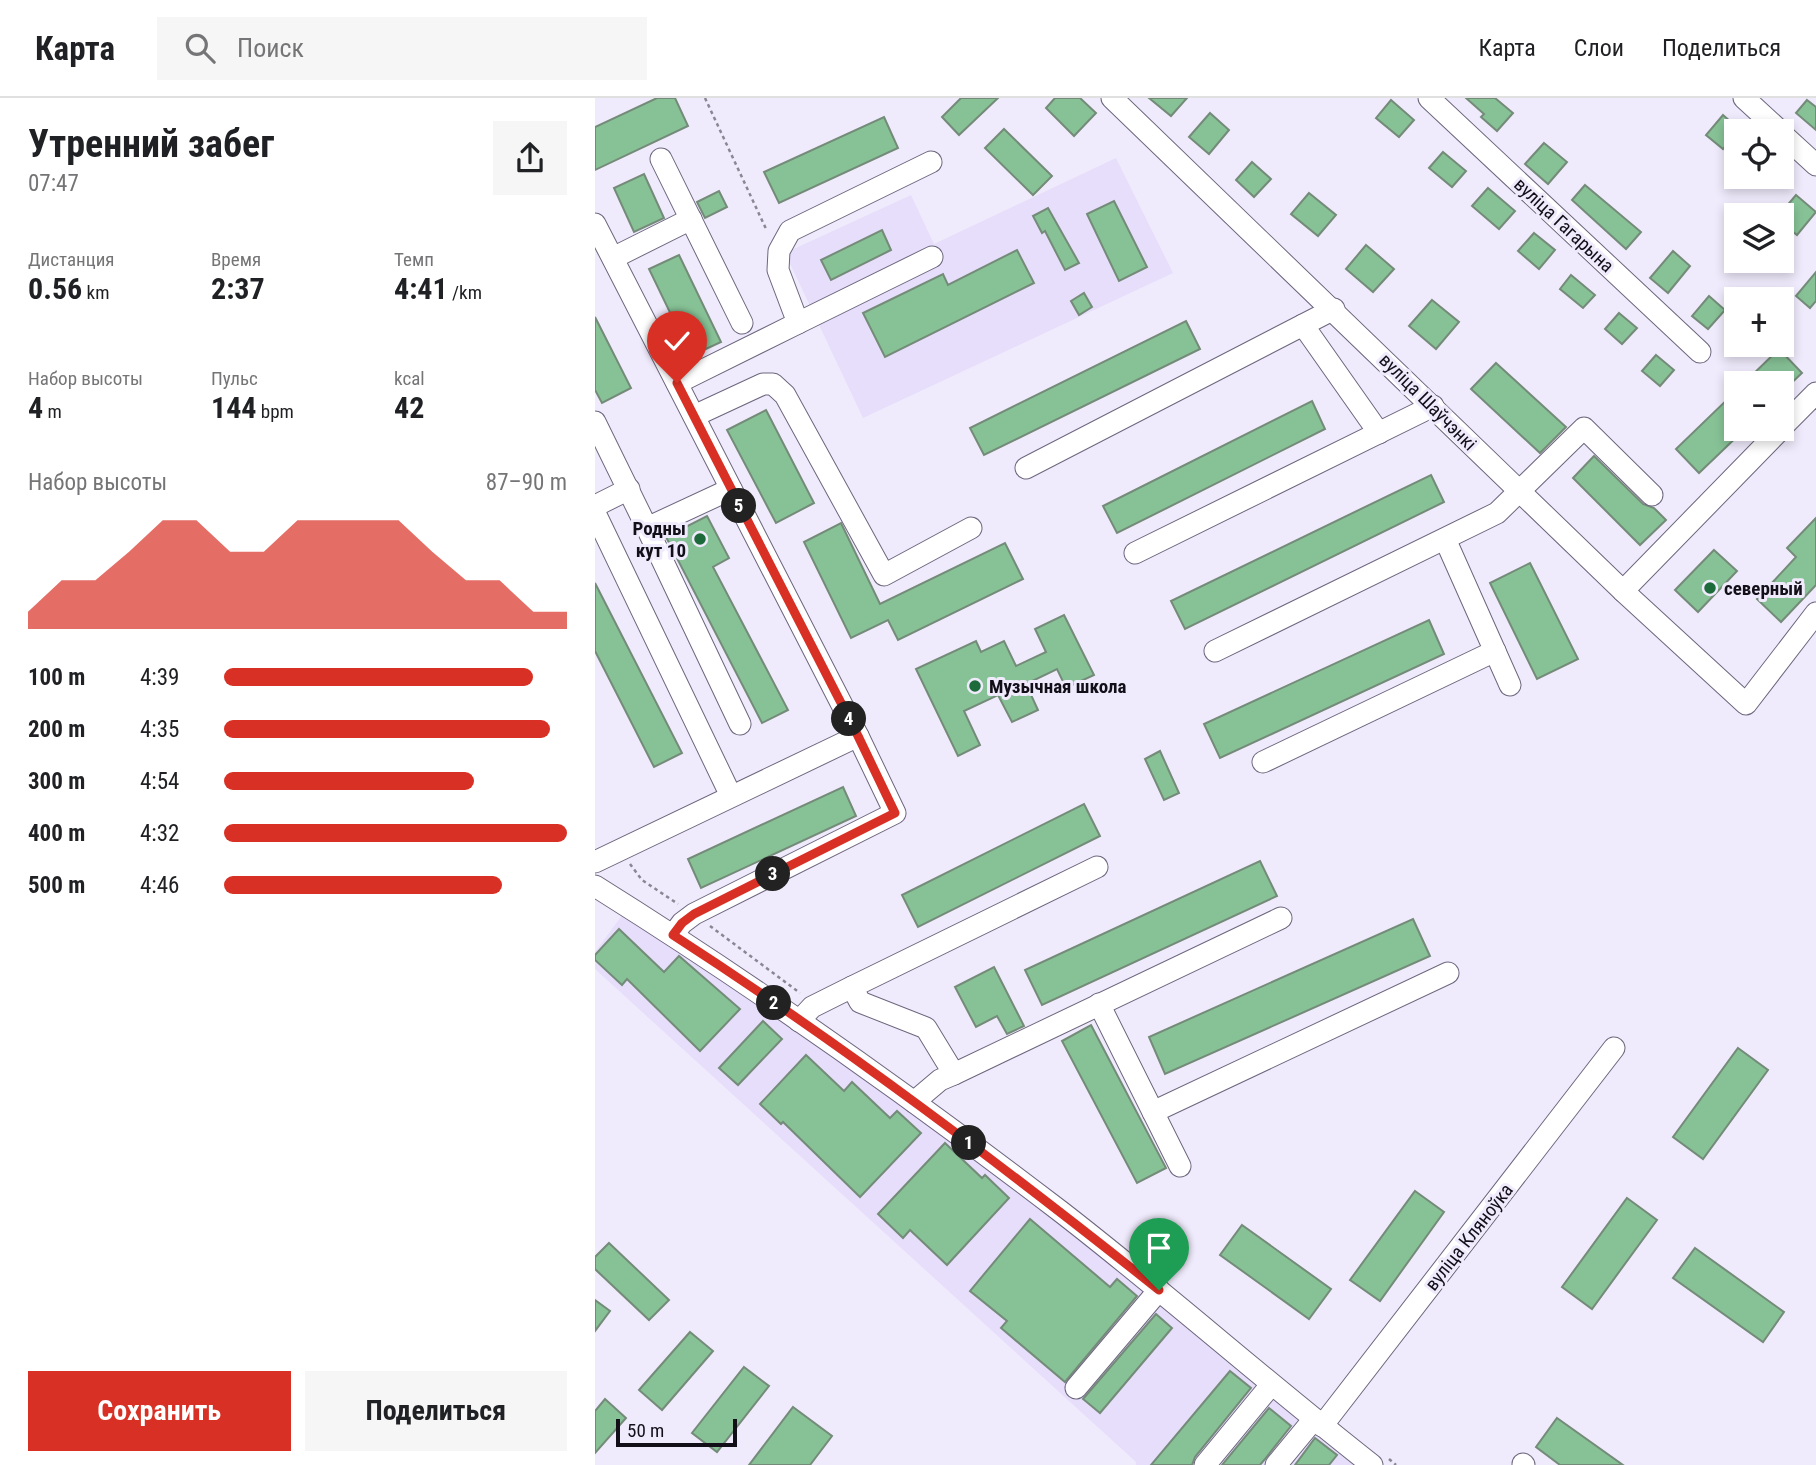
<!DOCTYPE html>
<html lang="ru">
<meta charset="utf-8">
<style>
body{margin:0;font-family:"Roboto Condensed",sans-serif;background:#f6f6f6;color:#202124;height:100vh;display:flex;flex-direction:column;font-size:26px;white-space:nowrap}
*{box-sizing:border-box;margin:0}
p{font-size:23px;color:#757577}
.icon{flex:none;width:38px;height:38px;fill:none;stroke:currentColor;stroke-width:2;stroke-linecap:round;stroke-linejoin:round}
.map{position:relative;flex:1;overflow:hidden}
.sheet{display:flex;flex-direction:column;background:#fff;width:595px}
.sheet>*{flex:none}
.controls{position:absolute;left:1129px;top:21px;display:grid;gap:14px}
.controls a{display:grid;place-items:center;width:70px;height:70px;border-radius:0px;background:#fff;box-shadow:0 4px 10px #0003;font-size:35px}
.scale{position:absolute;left:21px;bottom:18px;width:121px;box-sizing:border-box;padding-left:7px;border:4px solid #120f18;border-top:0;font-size:19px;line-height:24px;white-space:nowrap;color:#120f18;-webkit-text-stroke:5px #f0ebfc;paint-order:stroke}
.pin{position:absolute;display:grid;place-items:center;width:60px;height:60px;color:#fff;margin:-72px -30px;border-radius:50% 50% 50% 0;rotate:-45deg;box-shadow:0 0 7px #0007}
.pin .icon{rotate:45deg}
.km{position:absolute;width:35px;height:35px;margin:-18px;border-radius:50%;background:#222;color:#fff;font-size:19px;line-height:35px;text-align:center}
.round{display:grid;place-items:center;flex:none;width:74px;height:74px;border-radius:0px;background:#f6f6f6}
.summary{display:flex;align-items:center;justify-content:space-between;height:119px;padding:0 28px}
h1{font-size:38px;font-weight:700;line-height:52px}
.stats{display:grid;grid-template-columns:repeat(3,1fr);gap:10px;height:119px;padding:7px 28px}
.stats div{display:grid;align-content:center}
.stats b{font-size:30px;font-weight:700}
.stats small{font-size:19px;font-weight:400}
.stats p{font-size:19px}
.chart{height:196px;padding:14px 28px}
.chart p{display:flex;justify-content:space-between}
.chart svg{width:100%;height:126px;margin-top:7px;fill:#d93025;opacity:.7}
.cta{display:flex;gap:14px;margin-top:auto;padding:14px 28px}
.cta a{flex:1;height:80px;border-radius:0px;background:#d93025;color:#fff;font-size:28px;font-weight:700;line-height:80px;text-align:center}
.cta a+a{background:#f6f6f6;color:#202124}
ul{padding:0 28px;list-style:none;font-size:23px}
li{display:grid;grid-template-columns:112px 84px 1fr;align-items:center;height:52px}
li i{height:18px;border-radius:9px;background:#d93025}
header{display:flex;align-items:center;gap:42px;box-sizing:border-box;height:98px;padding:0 35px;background:#fff;border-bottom:2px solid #e0e0e0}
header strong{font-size:33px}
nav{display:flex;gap:38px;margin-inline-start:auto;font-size:24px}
.search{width:490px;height:63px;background:#f6f6f6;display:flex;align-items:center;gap:18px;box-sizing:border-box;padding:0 24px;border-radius:0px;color:#757577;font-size:26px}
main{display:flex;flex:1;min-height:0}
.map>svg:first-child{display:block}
.built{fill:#e6defa}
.building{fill:#87c296;stroke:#748b79;stroke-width:2}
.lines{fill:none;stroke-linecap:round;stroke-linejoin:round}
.minor-casing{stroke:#6d667e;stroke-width:23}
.path{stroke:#8a8694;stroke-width:2.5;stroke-dasharray:3.5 3.5;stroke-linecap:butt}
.minor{stroke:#fff;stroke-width:21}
.route-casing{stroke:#fff;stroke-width:14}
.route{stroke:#d93025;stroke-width:9}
.poi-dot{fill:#1d6b3b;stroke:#f0ebfc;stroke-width:2.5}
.labels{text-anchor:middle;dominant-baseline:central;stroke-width:6;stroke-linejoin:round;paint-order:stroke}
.street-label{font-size:19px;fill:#120f18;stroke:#f0ebfc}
.poi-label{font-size:19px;font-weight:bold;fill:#120f18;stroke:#f0ebfc;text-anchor:start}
</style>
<header>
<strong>Карта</strong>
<div class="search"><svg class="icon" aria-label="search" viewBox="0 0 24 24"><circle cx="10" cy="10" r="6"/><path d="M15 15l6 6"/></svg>Поиск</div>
<nav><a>Карта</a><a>Слои</a><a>Поделиться</a></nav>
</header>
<main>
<section class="sheet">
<div class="summary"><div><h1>Утренний забег</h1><p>07:47</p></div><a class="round"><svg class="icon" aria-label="share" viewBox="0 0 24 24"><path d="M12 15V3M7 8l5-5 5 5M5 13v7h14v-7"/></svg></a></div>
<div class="stats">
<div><p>Дистанция</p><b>0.56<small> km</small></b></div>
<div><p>Время</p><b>2:37</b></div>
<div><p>Темп</p><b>4:41<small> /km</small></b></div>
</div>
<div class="stats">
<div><p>Набор высоты</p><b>4<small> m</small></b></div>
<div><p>Пульс</p><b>144<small> bpm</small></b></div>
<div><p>kcal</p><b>42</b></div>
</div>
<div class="chart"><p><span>Набор высоты</span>87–90 m</p>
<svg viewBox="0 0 160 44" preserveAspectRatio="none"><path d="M0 44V38L10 27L20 27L30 17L40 6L50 6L60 17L70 17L80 6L90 6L100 6L110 6L120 17L130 27L140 27L150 38L160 38V44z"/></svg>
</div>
<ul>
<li><b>100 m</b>4:39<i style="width:90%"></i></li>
<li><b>200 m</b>4:35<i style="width:95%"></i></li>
<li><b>300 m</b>4:54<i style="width:73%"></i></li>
<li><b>400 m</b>4:32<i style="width:100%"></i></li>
<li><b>500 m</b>4:46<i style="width:81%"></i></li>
</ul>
<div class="cta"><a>Сохранить</a><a>Поделиться</a></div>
</section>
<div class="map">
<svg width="1221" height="1367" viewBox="0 0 1221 1367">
<rect width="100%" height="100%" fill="#f0ebfc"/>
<g class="built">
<polygon points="521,60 578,175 268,320 190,155 316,97 339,146"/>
<polygon points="28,816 294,997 428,1097 762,1367 541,1367 541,1364 0,871 0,854"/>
</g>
<g class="building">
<polygon points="62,0 80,0 93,28 0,72 0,29"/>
<polygon points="366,0 403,0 364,37 347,19"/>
<polygon points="460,0 485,0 501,15 479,38 451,10"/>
<polygon points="554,0 592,0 576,18"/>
<polygon points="871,0 900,0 918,15 902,33 886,19 889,16"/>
<polygon points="796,2 819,22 804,39 781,20"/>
<polygon points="1212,2 1221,9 1221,32 1201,15"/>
<polygon points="615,15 634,32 614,56 594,39"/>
<polygon points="1128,17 1144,31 1128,51 1111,37"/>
<polygon points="289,19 303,50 184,105 169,74"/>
<polygon points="409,31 457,78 438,97 390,50"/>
<polygon points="949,45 972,64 953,86 930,66"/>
<polygon points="848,54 871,73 857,89 834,70"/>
<polygon points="657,64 676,81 659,99 641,82"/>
<polygon points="49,76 69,120 39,134 19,90"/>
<polygon points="990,87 1046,134 1031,151 977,102"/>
<polygon points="893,90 920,113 904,131 877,108"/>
<polygon points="124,93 132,109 110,120 102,104"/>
<polygon points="714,95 741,117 723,138 696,116"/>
<polygon points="1201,97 1221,114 1202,137 1186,124 1186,117 1184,117"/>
<polygon points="519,103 552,169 524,183 492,116"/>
<polygon points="453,110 484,165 470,172 450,133 447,135 438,118"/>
<polygon points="287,132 296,152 236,182 226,162"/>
<polygon points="939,135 960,152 944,171 923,153"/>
<polygon points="771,147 799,171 778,194 751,171"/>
<polygon points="422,152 439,185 290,259 268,215 348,176 353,187"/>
<polygon points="1078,153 1095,168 1073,195 1055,180"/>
<polygon points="84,157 126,244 96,258 54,171"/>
<polygon points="1221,174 1221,203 1215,210 1201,198"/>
<polygon points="976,177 1000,197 988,210 965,191"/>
<polygon points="489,195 497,209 484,217 476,203"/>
<polygon points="1114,198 1130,212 1113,231 1097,218"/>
<polygon points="837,202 864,224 841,251 814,228"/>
<polygon points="1024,215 1042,230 1027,246 1010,231"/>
<polygon points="0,219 36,290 7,305 0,292"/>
<polygon points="591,223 605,251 389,357 375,330"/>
<polygon points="1184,251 1207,275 1186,295 1186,285 1149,285"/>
<polygon points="1061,257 1079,272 1065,288 1047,273"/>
<polygon points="901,265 971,329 945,355 876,291"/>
<polygon points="1141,293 1141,331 1150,331 1104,375 1081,351"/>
<polygon points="717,303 730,331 522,435 508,408"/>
<polygon points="171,312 219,405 181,425 132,332"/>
<polygon points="999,358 1048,406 1059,410 1071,422 1045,447 978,380"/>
<polygon points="836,377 849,404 590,531 576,503"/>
<polygon points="112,418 134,460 118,469 193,612 167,625 71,439"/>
<polygon points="1221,420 1221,487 1186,524 1162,501 1201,459 1192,450"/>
<polygon points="246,425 285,506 410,445 428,481 303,542 293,522 256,540 209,444"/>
<polygon points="1119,452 1142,473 1103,514 1080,492"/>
<polygon points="935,465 983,561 942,581 895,485"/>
<polygon points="0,485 87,655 59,669 0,553"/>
<polygon points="469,517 499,577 471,590 462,571 431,586 443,612 417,624 403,597 369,613 385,647 363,658 321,571 381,543 386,554 409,543 421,568 451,554 440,531"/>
<polygon points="834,522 849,556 625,660 609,626"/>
<polygon points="565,653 584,695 569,702 550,661"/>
<polygon points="248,689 261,718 106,790 93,761"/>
<polygon points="489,706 505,738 323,829 307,797"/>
<polygon points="665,763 682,798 447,907 430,872"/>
<polygon points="818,821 835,858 570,976 554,939"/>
<polygon points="24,831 69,874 84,858 145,911 105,953 32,881 27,887 0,862 0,857"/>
<polygon points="399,869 429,928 412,936 402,918 381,929 360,889"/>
<polygon points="168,923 187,941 143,987 124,970"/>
<polygon points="496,927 571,1070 542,1085 467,943"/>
<polygon points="1143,950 1173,972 1108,1061 1078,1039"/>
<polygon points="211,957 249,993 257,984 295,1020 302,1013 326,1035 265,1099 188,1024 186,1026 165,1006"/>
<polygon points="350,1045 387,1080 390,1077 414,1100 352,1167 315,1132 308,1140 283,1116"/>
<polygon points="820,1093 849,1114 785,1203 755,1182"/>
<polygon points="1032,1100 1062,1122 997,1211 967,1189"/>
<polygon points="435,1121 515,1189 522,1181 542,1198 470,1284 406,1230 412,1223 375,1193"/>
<polygon points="647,1127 736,1191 714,1221 625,1157"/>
<polygon points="14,1145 74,1202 54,1222 0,1171 0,1159"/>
<polygon points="1100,1150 1189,1214 1168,1244 1078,1180"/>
<polygon points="0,1202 15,1213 0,1233"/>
<polygon points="561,1216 577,1230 505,1315 488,1301"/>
<polygon points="95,1234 118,1253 67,1312 44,1292"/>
<polygon points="149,1269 174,1288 122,1354 97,1335"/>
<polygon points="635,1273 656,1290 600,1359 597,1367 556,1367"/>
<polygon points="10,1301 31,1320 0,1355 0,1313"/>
<polygon points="198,1309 237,1338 215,1367 154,1367"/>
<polygon points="674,1310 696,1328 670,1361 665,1367 627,1367"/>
<polygon points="962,1320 1028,1367 965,1367 941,1349"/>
<polygon points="720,1340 742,1357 734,1367 700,1367"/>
</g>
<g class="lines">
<g class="minor-casing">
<g id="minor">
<polyline points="517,0 1028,493 1151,606 1221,515"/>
<polyline points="834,0 1105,254"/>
<polyline points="1149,0 1185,33"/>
<polyline points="1186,35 1221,67"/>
<polyline points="66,61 147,225"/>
<polyline points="0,126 263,638 300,715 99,816 87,825 78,837"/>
<polyline points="18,160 96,121"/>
<polyline points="203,225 337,159"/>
<polyline points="708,227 784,335"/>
<polyline points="82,285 203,225 183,172 184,153 195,133 336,64"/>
<polyline points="99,318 168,286 178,286 190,297 289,477 376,430"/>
<polyline points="0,324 52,430"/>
<polyline points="1186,330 1221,295"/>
<polyline points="431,370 739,211"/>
<polyline points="136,391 52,430 145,626"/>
<polyline points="0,408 34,391"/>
<polyline points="0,415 136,698"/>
<polyline points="850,441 915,587"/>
<polyline points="540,455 838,308"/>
<polyline points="1028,493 1186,331"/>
<polyline points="620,553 902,415 989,330 1057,397"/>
<polyline points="668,664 900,553"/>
<polyline points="0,764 263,638"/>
<path d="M0,788C160,888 315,998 465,1113C571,1195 671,1284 777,1367"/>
<polyline points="257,889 502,769"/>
<polyline points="504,906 585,1068"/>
<polyline points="204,923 217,909 257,889 265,904 331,930 359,976 345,982 319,1004"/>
<polyline points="359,976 686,820"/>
<polyline points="558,1014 853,875"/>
<polyline points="481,1290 564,1192"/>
<polyline points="727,1328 1019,950"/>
<polyline points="928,1366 929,1367"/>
<polyline points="610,1367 676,1287"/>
<polyline points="681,1367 719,1321"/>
</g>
</g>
<g class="path">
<polyline points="110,0 172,133"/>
<polyline points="35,766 47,782 83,806"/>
<polyline points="115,828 205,895"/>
<polyline points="794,1361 801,1367"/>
</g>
<use href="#minor" class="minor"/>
</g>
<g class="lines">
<g class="route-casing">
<path id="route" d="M82,285L263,638L300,715L99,816L87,825L78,837C247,946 407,1067 564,1192"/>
</g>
<use href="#route" class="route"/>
</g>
<g class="poi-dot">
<circle cx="105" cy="441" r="7"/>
<circle cx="1115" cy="490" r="7"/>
<circle cx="380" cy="588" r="7"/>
</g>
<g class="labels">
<g class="street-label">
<text transform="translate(969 127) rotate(43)">вуліца Гагарына</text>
<text transform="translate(833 304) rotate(45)">вуліца Шаўчэнкі</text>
<text transform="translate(874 1139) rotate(-52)">вуліца Кляноўка</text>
</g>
<g class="poi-label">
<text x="91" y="430" text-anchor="end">Родны<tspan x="91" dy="22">кут 10</tspan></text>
<text x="1129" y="490">северный</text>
<text x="394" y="588">Музычная школа</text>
</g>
</g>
</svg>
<div class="controls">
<a><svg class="icon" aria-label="locate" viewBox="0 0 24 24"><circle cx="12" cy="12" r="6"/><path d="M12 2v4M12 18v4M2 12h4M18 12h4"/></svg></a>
<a><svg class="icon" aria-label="layers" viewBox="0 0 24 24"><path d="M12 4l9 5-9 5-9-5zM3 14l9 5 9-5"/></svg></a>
<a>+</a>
<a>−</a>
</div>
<div class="scale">50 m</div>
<div class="pin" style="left:564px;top:1192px;background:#1e9e55"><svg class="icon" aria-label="arrive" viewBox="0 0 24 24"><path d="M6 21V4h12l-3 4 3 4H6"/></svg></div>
<div class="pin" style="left:82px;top:285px;background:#d93025"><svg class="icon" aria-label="check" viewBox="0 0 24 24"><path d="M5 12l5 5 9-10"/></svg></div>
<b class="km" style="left:374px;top:1045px">1</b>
<b class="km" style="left:179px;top:905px">2</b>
<b class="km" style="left:178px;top:776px">3</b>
<b class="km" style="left:254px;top:621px">4</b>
<b class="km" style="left:144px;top:408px">5</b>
</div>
</main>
